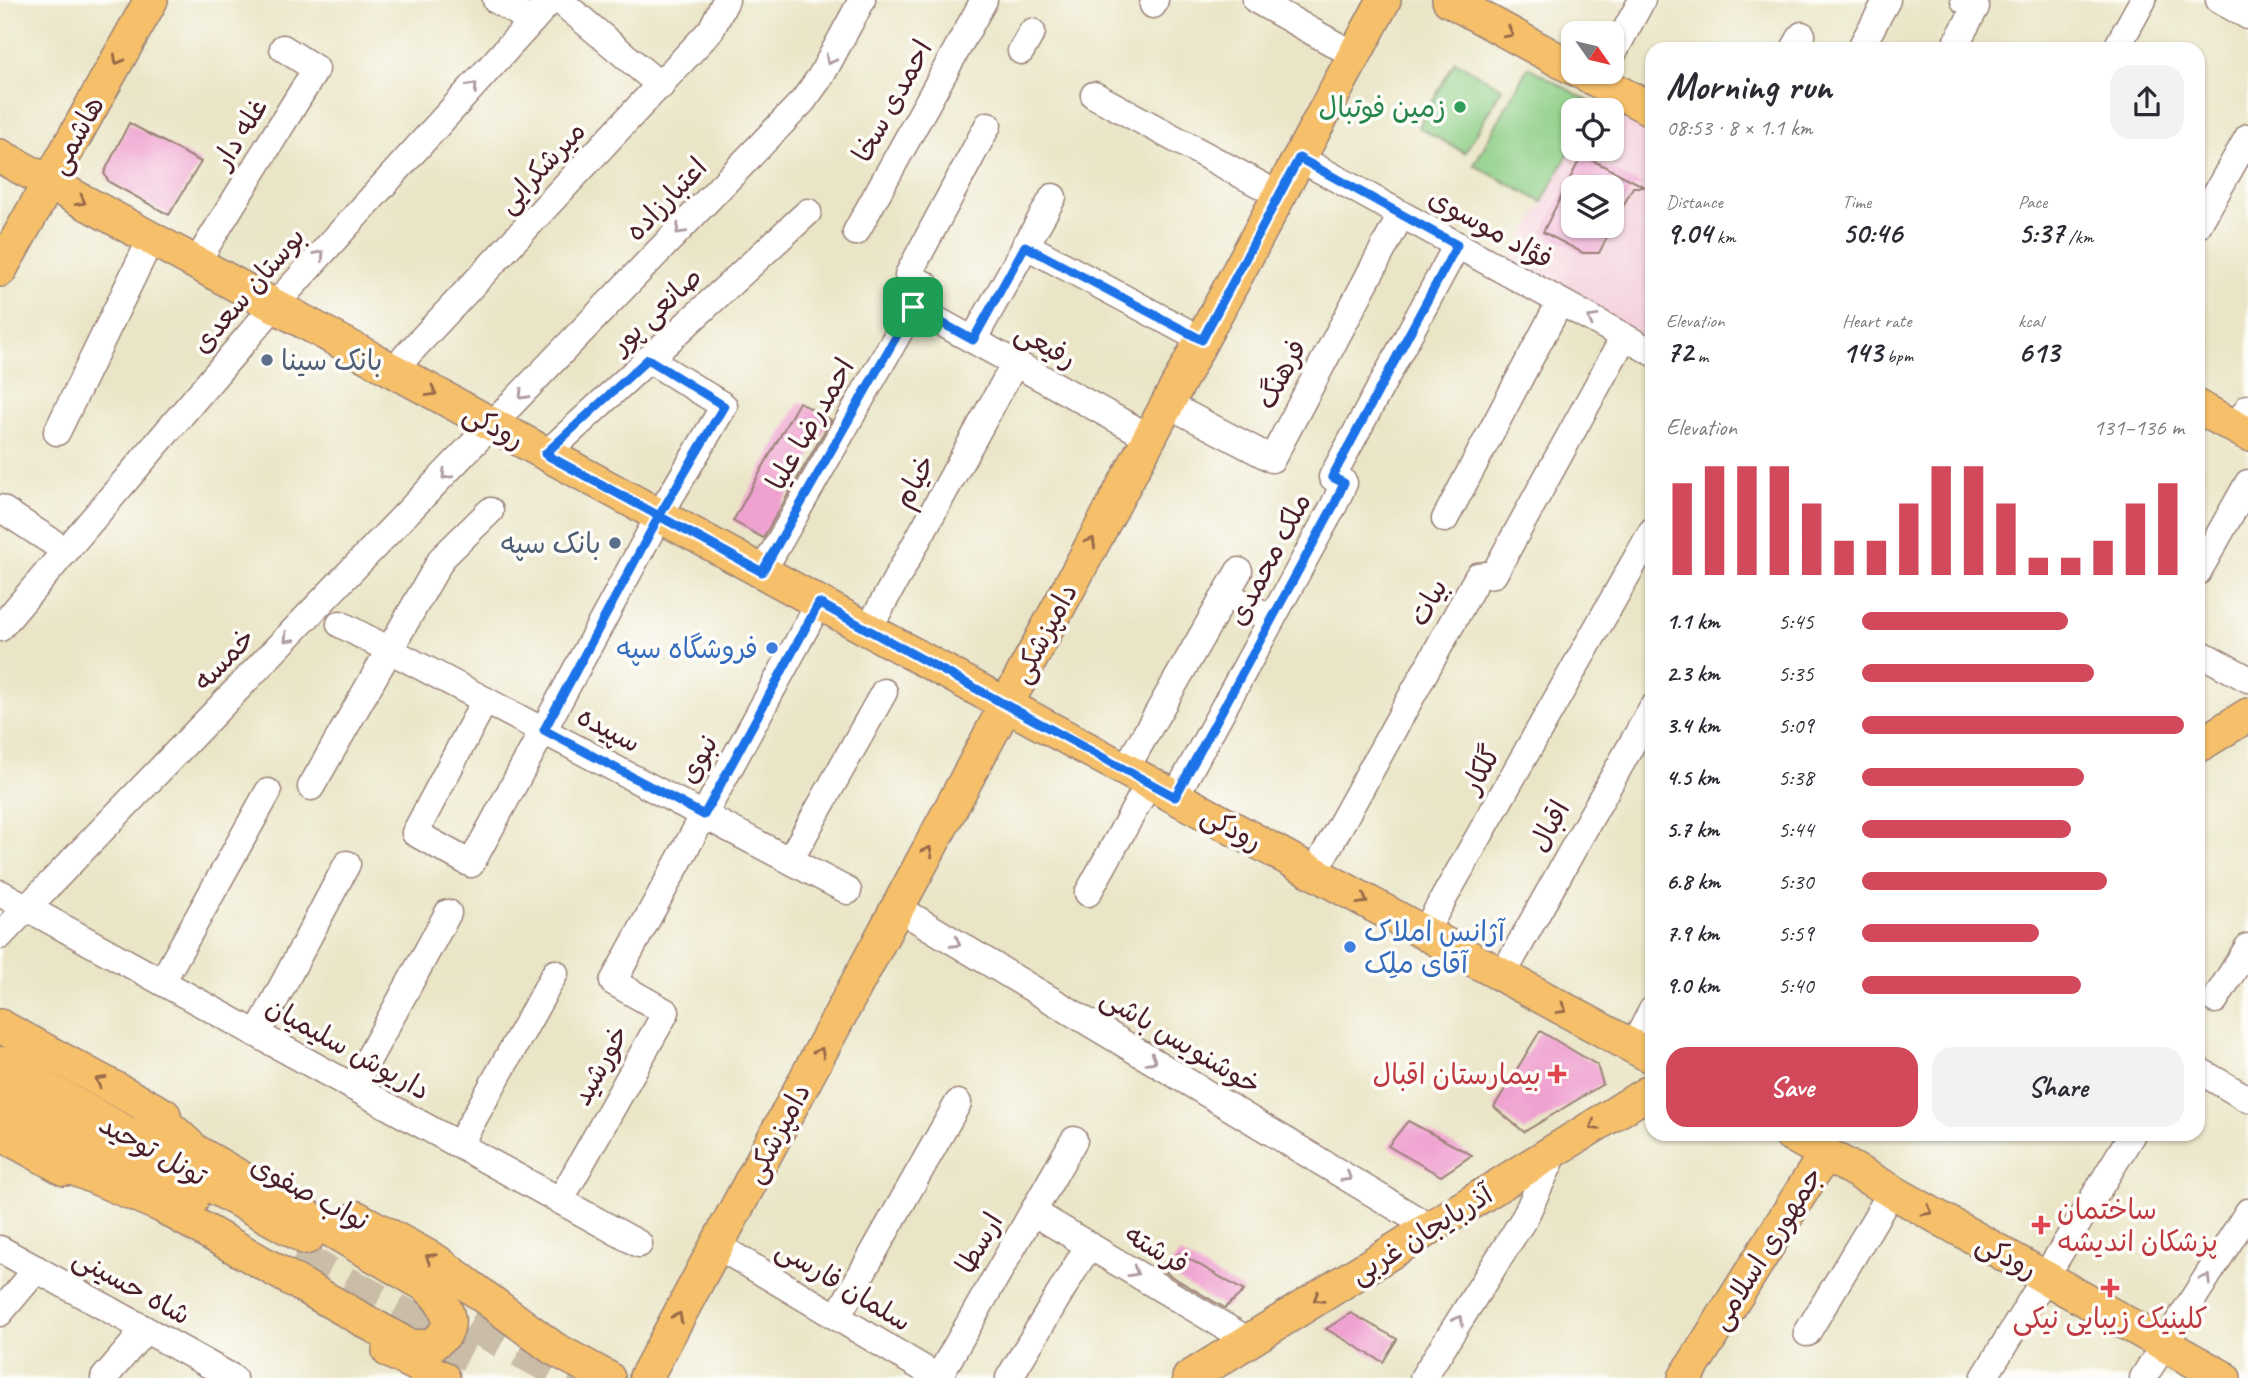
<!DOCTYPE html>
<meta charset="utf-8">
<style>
body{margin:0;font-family:Caveat,"Playpen Sans Arabic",sans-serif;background:#f2f2f3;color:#2b2b33;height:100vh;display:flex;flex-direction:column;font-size:26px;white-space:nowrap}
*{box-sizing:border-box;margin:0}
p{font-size:23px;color:#7c7c81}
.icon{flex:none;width:38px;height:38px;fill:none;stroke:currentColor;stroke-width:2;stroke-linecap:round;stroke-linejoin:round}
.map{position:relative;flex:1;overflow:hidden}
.drawer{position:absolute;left:1645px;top:42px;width:560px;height:1099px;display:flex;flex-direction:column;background:#fff;border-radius:21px;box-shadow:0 2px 5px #0004}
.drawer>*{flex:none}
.needle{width:46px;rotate:124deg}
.controls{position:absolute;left:1561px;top:21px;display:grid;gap:14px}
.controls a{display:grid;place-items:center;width:63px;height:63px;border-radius:14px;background:#fff;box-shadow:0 2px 5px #0004;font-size:35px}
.pin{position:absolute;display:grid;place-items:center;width:60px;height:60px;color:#fff;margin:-30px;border-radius:14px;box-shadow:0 4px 10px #0006}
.round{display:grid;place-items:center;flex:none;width:74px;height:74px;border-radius:21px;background:#f2f2f3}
.summary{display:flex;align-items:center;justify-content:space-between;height:119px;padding:0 21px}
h1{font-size:38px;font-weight:600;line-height:52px}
.stats{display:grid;grid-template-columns:repeat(3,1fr);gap:10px;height:119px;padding:7px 21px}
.stats div{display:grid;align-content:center}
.stats b{font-size:30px;font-weight:600}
.stats small{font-size:19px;font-weight:400}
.stats p{font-size:19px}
.chart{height:196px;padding:14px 21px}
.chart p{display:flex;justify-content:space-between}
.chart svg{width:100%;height:126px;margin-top:7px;stroke:#d1495b;stroke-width:6}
.cta{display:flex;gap:14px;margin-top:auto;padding:14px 21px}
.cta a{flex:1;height:80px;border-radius:21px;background:#d1495b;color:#fff;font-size:28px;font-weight:600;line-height:80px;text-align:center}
.cta a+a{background:#f2f2f3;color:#2b2b33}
ul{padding:0 21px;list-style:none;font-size:23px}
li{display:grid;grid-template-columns:112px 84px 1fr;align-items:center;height:52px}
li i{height:18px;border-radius:9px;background:#d1495b}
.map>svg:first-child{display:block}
.built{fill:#f4cfdc;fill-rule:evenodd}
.green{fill:#8ecf87;stroke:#6c7759;stroke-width:2}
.building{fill:#efa1d0;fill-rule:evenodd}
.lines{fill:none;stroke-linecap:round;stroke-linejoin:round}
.highway-tunnel{stroke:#cabda7;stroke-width:38;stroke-dasharray:38 19;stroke-linecap:butt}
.minor-casing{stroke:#9a8278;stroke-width:29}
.major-casing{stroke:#9a8278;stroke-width:36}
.highway-casing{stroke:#9a8278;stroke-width:41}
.minor{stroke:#fff;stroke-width:26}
.major{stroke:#f6c06b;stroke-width:33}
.highway{stroke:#f6c06b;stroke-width:38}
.oneway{stroke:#976748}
.oneway2{stroke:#ae9aa0}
.route-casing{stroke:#fff;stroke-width:14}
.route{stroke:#1a73e8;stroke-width:9}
.leisure-dot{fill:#2e9e5b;stroke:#fdfcf7;stroke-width:2.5}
.service-dot{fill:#5c6f8a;stroke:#fdfcf7;stroke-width:2.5}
.shop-dot{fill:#3f7fe0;stroke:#fdfcf7;stroke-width:2.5}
.health-dot{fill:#e0444e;stroke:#fdfcf7;stroke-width:2.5}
.labels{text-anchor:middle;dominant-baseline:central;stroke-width:7;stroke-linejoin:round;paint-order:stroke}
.street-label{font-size:28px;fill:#4a1f2b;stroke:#fdfcf7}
.leisure-label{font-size:28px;fill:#27864d;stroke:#fdfcf7;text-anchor:end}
.service-label{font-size:28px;fill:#4e5e75;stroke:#fdfcf7;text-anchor:start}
.shop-label{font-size:28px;fill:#366cbe;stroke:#fdfcf7;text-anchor:end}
.health-label{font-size:28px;fill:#be3a42;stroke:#fdfcf7;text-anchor:end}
</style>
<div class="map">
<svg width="2248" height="1378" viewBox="0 0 2248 1378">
<rect width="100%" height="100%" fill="#fdfcf7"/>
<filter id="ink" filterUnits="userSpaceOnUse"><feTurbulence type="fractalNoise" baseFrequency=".0143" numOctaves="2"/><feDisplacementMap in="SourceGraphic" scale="14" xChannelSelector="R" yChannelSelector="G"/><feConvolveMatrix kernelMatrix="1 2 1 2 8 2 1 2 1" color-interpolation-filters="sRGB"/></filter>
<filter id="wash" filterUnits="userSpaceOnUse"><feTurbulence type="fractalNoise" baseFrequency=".00686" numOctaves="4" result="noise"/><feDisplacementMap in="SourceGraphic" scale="28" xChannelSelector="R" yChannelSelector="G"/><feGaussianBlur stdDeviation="1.57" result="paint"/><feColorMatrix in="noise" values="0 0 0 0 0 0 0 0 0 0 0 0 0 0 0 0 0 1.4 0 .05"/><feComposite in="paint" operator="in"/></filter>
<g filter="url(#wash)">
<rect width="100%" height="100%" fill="#eae5c6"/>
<path class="built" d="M1612,111L1652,134V341L1510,263L1573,148L1612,149ZM1573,187H1612V226H1573Z"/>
<g class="green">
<polygon points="1455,61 1502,88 1465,153 1418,127"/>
<polygon points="1528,67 1596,105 1593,110 1573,110 1573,145 1542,202 1474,165"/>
</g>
<g id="blocks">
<g class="building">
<polygon points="129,123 201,162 169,215 109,182 104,173"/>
<path d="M1582,155L1645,187H1633L1599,253H1583L1543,232ZM1573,187H1612V226H1573Z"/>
<polygon points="799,402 831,420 763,538 733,521"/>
<polygon points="1540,1031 1597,1065 1603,1084 1524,1132 1494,1107"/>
<polygon points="1408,1121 1472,1155 1441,1176 1388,1146"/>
<polygon points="1179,1253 1244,1291 1225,1308 1166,1273"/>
<polygon points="1351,1313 1397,1339 1383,1362 1326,1329"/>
</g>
</g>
</g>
<g filter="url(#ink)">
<use href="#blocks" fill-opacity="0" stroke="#9a8278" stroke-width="2"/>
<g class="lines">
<g class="highway-tunnel">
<polyline points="294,1257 471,1353"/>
<polyline points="420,1295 576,1378"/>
</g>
<g class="minor-casing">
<g id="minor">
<polyline points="496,0 532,21"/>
<polyline points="559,0 661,86"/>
<polyline points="1256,0 1354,55"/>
<polyline points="2219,0 2248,16"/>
<polyline points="1153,5 1155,0"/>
<polyline points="1794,49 1802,35"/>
<polyline points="1860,49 1887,0"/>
<polyline points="1953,49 1976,7 1964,0"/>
<polyline points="2116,49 2143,0"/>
<polyline points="1021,51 1032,32"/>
<polyline points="1612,55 1642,0"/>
<polyline points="1094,95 1279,195"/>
<polyline points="1299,158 1652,352"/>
<polyline points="2198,225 2248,137"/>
<polyline points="856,232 984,0"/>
<polyline points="1025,245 1202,340"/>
<polyline points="196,263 316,69 283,48"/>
<polyline points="913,307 1149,437"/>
<polyline points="973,340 1053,197"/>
<polyline points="393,370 711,30 726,0"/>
<polyline points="1167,404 1272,459 1401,215"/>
<polyline points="2236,427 2248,408"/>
<polyline points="57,432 151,239"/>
<polyline points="546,454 808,212"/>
<polyline points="0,508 66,551"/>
<polyline points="1445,519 1560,302"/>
<polyline points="762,572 926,285 908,275 988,125"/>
<polyline points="2198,572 2248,483"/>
<polyline points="1226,594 1272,619"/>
<polyline points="340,624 848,891"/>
<polyline points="0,628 274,306 551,0"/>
<polyline points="868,630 1015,363"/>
<polyline points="2198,652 2248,679"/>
<polyline points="485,700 415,833 471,864 659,516 724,406 648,359"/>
<polyline points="1125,770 1239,571"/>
<polyline points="311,787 442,558 490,511"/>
<polyline points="1175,797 1334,505 1344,483 1332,477 1457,245"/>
<polyline points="790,860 884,692"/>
<polyline points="1314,873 1478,576 1494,574 1624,337"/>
<polyline points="0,893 639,1244"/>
<polyline points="1088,893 1149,783"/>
<polyline points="898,908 1431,1228"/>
<polyline points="1424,933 1652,531"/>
<polyline points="0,936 803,101 821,76 862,0"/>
<polyline points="1502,976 1652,708"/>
<polyline points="162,982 268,792"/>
<polyline points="2215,1000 2248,947"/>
<polyline points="257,1034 347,864"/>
<polyline points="1633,1047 1652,1010"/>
<polyline points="2198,1070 2248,1099"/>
<polyline points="353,1087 448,913"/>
<polyline points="459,1145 555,973"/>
<polyline points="560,1201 666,1012 613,982 819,603"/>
<polyline points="1033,1212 1249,1341"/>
<polyline points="716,1245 939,1378"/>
<polyline points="0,1249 233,1378"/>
<polyline points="0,1313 37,1269"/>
<polyline points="837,1317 958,1103"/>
<polyline points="1807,1333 1892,1191"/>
<polyline points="104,1378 145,1330"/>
<polyline points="938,1378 1074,1140"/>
<polyline points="1009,1378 1089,1245"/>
<polyline points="1423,1378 1525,1217 1556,1150"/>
<polyline points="1984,1378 2132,1134"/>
<polyline points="2143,1378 2248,1212"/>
</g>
</g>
<g class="major-casing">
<g id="major">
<polyline points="1449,0 1573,68"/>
<polyline points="1581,72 1652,110"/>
<polyline points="0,156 1652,1057"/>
<polyline points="0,270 151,0"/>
<polyline points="2198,407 2248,434"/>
<polyline points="2198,746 2248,715"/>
<polyline points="0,1026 164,1115"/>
<polyline points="0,1133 65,1169"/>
<polyline points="1790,1134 2224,1378"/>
<path d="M47,1157L162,1206L409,1346L429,1347L445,1334C455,1315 440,1298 427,1286L195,1151L145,1105"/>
<polyline points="357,1218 436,1261 553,1348 608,1378"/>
<polyline points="389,1351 443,1378"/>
<polyline points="646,1377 1384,0"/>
<polyline points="1189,1378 1652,1090"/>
<polyline points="1685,1378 1825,1154"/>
</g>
</g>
<g class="highway-casing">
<g id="highway">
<polyline points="0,1066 306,1235"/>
<polyline points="0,1098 189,1200"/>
</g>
</g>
<use href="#minor" class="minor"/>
<use href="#major" class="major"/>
<use href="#highway" class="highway"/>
</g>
<defs><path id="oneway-chevron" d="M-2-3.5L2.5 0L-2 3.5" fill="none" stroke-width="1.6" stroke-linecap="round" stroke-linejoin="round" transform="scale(1.75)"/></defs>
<g class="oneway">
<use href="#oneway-chevron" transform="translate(1509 33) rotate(28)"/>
<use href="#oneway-chevron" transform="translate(118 60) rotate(119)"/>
<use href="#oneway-chevron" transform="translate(81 201) rotate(29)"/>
<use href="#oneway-chevron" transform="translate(432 392) rotate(29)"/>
<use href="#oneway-chevron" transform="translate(1091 542) rotate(-60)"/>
<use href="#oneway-chevron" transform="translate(928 851) rotate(-62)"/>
<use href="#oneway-chevron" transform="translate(1363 900) rotate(29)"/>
<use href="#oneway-chevron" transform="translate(1562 1009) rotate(29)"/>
<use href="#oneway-chevron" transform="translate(820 1052) rotate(-62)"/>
<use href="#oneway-chevron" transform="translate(100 1081) rotate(-151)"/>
<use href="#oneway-chevron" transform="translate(1594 1126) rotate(148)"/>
<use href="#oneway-chevron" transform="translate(1928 1211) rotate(29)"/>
<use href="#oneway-chevron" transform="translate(430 1258) rotate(-149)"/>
<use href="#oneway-chevron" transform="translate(1318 1298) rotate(148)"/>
<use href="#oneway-chevron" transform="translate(678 1317) rotate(-62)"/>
</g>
<g class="oneway2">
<use href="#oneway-chevron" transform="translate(830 60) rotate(118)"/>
<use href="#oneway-chevron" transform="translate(473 87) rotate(-48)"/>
<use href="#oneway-chevron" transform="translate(680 230) rotate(134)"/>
<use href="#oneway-chevron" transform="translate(320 255) rotate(-48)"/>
<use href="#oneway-chevron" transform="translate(1592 319) rotate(-151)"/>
<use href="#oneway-chevron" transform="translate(523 395) rotate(134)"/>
<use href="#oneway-chevron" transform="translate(446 475) rotate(134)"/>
<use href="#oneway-chevron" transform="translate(288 638) rotate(134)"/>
<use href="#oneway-chevron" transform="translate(956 943) rotate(31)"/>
<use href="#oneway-chevron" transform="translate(1152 1060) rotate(31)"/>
<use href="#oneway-chevron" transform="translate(1347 1177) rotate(31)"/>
<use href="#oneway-chevron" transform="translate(1134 1272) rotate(30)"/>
<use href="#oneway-chevron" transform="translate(2206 1279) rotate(-58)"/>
<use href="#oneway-chevron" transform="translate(1459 1320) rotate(-57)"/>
</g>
</g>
<g class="lines" filter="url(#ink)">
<g class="route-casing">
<polyline id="route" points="913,307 762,572 545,454 648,359 724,406 659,516 544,730 704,815 819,603 1175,797 1334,505 1344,483 1332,477 1457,245 1299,158 1202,340 1025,246 973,340 913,307"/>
</g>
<use href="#route" class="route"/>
</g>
<circle class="leisure-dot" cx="1460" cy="107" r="7"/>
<g class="service-dot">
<circle cx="267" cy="360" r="7"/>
<circle cx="615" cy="543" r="7"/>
</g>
<g class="shop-dot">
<circle cx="772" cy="648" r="7"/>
<circle cx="1350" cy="947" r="7"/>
</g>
<g class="health-dot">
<path d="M1553.5 1063.5h7v7h7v7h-7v7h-7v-7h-7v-7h7z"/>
<path d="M2037.5 1214.5h7v7h7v7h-7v7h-7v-7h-7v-7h7z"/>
<path d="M2106.5 1277.5h7v7h7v7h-7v7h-7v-7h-7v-7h7z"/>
</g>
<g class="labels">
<g class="street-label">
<text transform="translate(892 101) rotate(-61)">احمدی سخا</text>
<text transform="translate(240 133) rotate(-58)">غله دار</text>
<text transform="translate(76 135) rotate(-61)">هاشمی</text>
<text transform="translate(541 167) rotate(-47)">میرشکرایی</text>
<text transform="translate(666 199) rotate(-46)">اعتبارزاده</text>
<text transform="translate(1491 228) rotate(29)">فؤاد موسوی</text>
<text transform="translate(248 290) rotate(-49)">بوستان سعدی</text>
<text transform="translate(656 310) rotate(-43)">صانعی پور</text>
<text transform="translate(1046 345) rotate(29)">رفیعی</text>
<text transform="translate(1281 374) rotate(-62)">فرهنگ</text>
<text transform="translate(810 424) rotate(-60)">احمدرضا علیا</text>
<text transform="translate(494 426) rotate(29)">رودکی</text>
<text transform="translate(914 481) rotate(-61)">خیام</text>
<text transform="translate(1269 559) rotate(-62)">ملک محمدی</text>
<text transform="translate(1428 602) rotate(-61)">بیات</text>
<text transform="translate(1044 633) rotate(-62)">دامپزشکی</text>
<text transform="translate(224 659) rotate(-46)">خمسه</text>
<text transform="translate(609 729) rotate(28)">سپیده</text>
<text transform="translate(698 759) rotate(-61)">نبوی</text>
<text transform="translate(1481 769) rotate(-60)">گلکار</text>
<text transform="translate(1549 826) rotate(-61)">اقبال</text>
<text transform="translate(1232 828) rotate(29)">رودکی</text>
<text transform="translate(1181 1041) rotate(31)">خوشنویس باشی</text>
<text transform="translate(348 1048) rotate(29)">داریوش سلیمیان</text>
<text transform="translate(600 1065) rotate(-61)">خورشید</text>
<text transform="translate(777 1133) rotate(-62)">دامپزشکی</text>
<text transform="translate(153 1150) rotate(29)">تونل توحید</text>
<text transform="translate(310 1193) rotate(28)">نواب صفوی</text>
<text transform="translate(1421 1234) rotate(-32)">آذربایجان غربی</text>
<text transform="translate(979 1243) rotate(-60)">ارسطا</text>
<text transform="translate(1766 1248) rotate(-58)">جمهوری اسلامی</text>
<text transform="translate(1157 1249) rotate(31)">فرشته</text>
<text transform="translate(2007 1256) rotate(29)">رودکی</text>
<text transform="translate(844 1285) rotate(31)">سلمان فارسی</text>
<text transform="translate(132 1286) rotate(29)">شاه حسینی</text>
</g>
<g class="leisure-label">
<text x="1446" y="107">زمین فوتبال</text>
</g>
<g class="service-label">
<text x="281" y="360">بانک سینا</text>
<text x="601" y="543" text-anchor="end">بانک سپه</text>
</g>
<g class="shop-label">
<text x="758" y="648">فروشگاه سپه</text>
<text x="1364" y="931" text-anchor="start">آژانس املاک<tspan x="1364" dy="32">آقای ملِک</tspan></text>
</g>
<g class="health-label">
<text x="1541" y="1074">بیمارستان اقبال</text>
<text x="2057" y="1209" text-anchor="start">ساختمان<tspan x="2057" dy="32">پزشکان اندیشه</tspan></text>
<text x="2110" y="1318" text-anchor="middle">کلینیک زیبایی نیکی</text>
</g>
</g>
</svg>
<div class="controls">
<a><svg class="needle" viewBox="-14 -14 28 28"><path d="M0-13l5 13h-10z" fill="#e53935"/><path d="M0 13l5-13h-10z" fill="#7c7c81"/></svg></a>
<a><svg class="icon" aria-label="locate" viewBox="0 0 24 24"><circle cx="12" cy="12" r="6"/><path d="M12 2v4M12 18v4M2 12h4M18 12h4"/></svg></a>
<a><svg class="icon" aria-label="layers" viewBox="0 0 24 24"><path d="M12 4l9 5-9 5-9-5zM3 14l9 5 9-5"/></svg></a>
</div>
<div class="pin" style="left:913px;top:307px;background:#1e9e55"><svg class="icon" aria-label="arrive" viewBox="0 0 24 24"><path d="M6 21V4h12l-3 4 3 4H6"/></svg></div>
<section class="drawer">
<div class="summary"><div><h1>Morning run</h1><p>08:53 · 8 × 1.1 km</p></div><a class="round"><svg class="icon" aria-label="share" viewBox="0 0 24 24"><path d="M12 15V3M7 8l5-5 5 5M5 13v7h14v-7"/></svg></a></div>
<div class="stats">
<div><p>Distance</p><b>9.04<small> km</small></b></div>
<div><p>Time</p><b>50:46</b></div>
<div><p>Pace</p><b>5:37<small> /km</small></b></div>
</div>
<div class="stats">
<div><p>Elevation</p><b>72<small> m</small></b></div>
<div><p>Heart rate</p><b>143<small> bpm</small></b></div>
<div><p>kcal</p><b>613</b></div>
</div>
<div class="chart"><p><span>Elevation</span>131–136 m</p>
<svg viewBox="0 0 160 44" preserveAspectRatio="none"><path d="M5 44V12M15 44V6M25 44V6M35 44V6M45 44V19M55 44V32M65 44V32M75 44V19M85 44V6M95 44V6M105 44V19M115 44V38M125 44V38M135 44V32M145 44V19M155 44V12"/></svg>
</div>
<ul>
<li><b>1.1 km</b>5:45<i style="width:64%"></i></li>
<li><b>2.3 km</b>5:35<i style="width:72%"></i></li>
<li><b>3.4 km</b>5:09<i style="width:100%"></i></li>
<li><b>4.5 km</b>5:38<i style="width:69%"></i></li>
<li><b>5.7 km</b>5:44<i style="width:65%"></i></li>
<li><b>6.8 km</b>5:30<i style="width:76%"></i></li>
<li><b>7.9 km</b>5:59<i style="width:55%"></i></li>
<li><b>9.0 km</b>5:40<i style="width:68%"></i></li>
</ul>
<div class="cta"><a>Save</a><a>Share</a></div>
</section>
</div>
